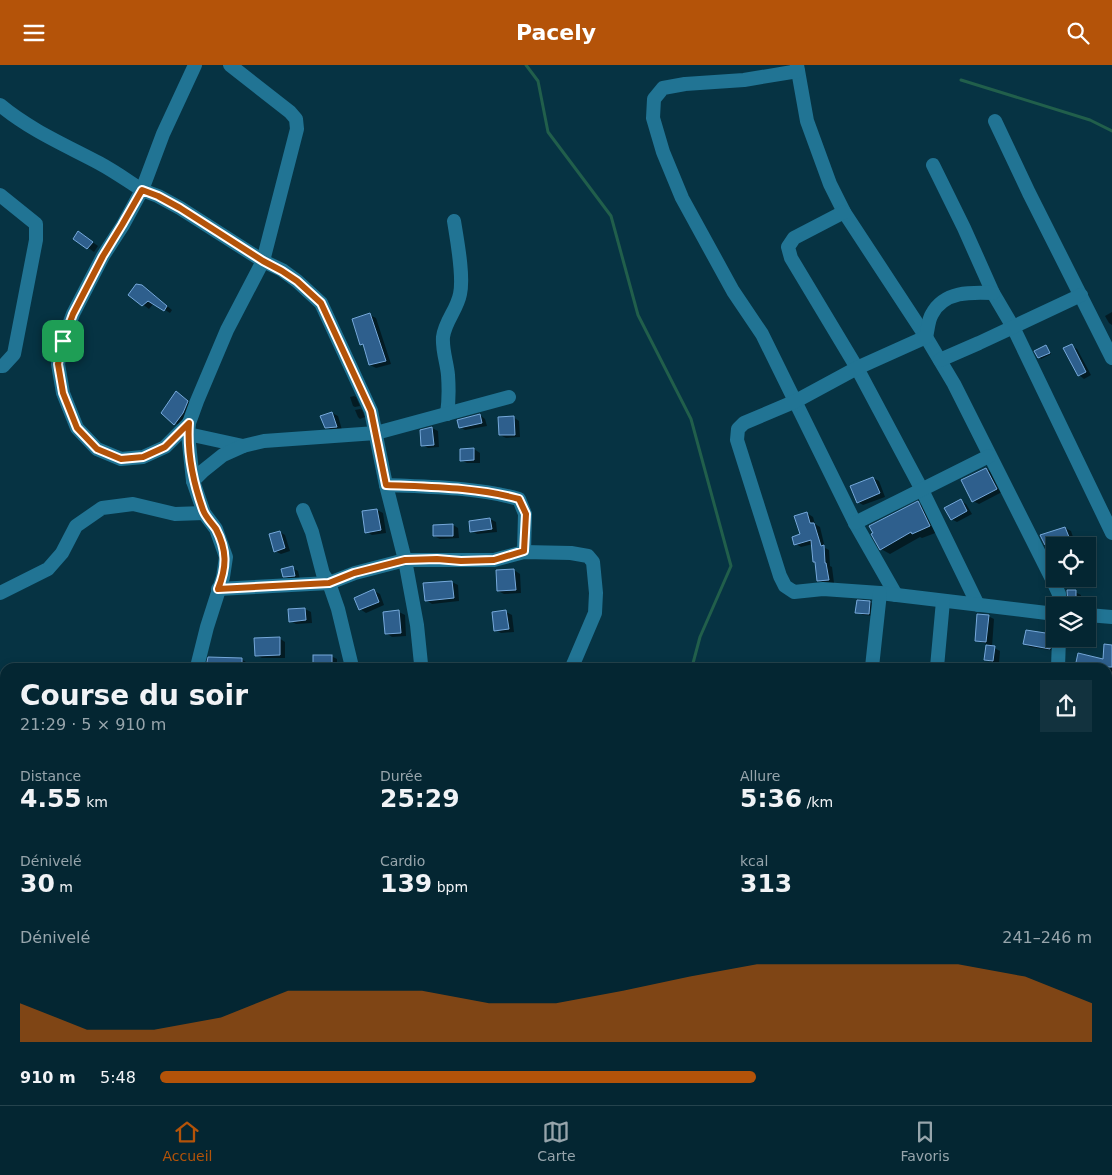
<!DOCTYPE html>
<html lang="fr">
<meta charset="utf-8">
<style>
body{margin:0;font-family:"DejaVu Sans",sans-serif;background:#12323e;color:#f1f3f6;height:100vh;display:flex;flex-direction:column;font-size:19px;white-space:nowrap}
*{box-sizing:border-box;margin:0}
p{font-size:16px;color:#97a5ac}
.icon{flex:none;width:28px;height:28px;fill:none;stroke:currentColor;stroke-width:2;stroke-linecap:round;stroke-linejoin:round}
.map{position:relative;flex:1;overflow:hidden}
.side{position:absolute;left:0px;top:598px;width:1112px;height:442px;display:flex;flex-direction:column;background:#042632;border-radius:15px 15px 0 0;box-shadow:0 2px 8px #0003,0 0 0 1px #25434d}
.side>*{flex:none}
.fabs{position:absolute;left:1046px;top:472px;display:grid;gap:10px}
.fabs a{display:grid;place-items:center;width:50px;height:50px;border-radius:0px;background:#042632;box-shadow:0 2px 8px #0003,0 0 0 1px #25434d;font-size:25px}
.pin{position:absolute;display:grid;place-items:center;width:42px;height:42px;color:#fff;margin:-21px;border-radius:10px;box-shadow:0 2px 8px #0006}
.round{display:grid;place-items:center;flex:none;width:52px;height:52px;border-radius:0px;background:#12323e}
.overview{display:flex;align-items:center;justify-content:space-between;height:85px;padding:0 20px}
h1{font-size:28px;font-weight:800;line-height:38px}
.stats{display:grid;grid-template-columns:repeat(3,1fr);gap:8px;height:85px;padding:5px 20px}
.stats div{display:grid;align-content:center}
.stats b{font-size:25px;font-weight:800}
.stats small{font-size:14px;font-weight:400}
.stats p{font-size:14px}
.chart{height:140px;padding:10px 20px}
.chart p{display:flex;justify-content:space-between}
.chart svg{width:100%;height:90px;margin-top:5px;fill:#b45309;opacity:.7}
ul{padding:0 20px;list-style:none;font-size:16px}
li{display:grid;grid-template-columns:80px 60px 1fr;align-items:center;height:38px}
li i{height:12px;border-radius:6px;background:#b45309}
header{display:flex;justify-content:space-between;align-items:center;height:65px;padding:0 20px;background:#b45309;color:#fff;font-size:22px;font-weight:800}
.dock{display:flex;justify-content:space-around;align-items:center;height:70px;border-top:1px solid #25434d;background:#042632;font-size:14px;color:#97a5ac}
.dock a{display:grid;justify-items:center;gap:2px}
.dock .on{color:#b45309}
.map>svg:first-child{display:block}
.shadow{fill:#0007}
.lines{fill:none;stroke-linecap:round;stroke-linejoin:round}
.stream{stroke:#215f4b;stroke-width:3}
.building{fill:#2e5f8d;stroke:#76a9db}
.minor{stroke:#217494;stroke-width:14}
.route-casing{stroke:#fff;stroke-width:10}
.route{stroke:#b45309;stroke-width:6}
</style>
<header><svg class="icon" aria-label="menu" viewBox="0 0 24 24"><path d="M4 6h16M4 12h16M4 18h16"/></svg>Pacely<svg class="icon" aria-label="search" viewBox="0 0 24 24"><circle cx="10" cy="10" r="6"/><path d="M15 15l6 6"/></svg></header>
<div class="map">
<svg width="1112" height="1040" viewBox="0 0 1112 1040">
<rect width="100%" height="100%" fill="#063343"/>
<g class="shadow">
<polygon points="84,171 98,181 94,187 75,173"/>
<polygon points="148,225 172,245 170,248 154,238 149,244 130,230"/>
<polygon points="1112,247 1112,260 1109,258 1105,251"/>
<polygon points="370,250 376,253 391,299 376,303 370,300 365,281 361,279"/>
<polygon points="1046,281 1051,289 1041,294 1039,292"/>
<polygon points="1072,281 1077,284 1091,310 1084,314 1079,310"/>
<polygon points="182,331 193,340 181,362 162,348"/>
<polygon points="354,331 356,332 360,341 355,342 353,341 350,332"/>
<polygon points="360,344 362,345 365,352 360,354 358,352 355,345"/>
<polygon points="332,348 338,351 342,365 332,365 326,362"/>
<polygon points="480,350 485,354 487,361 465,365 460,362"/>
<polygon points="513,352 519,356 520,372 506,373 500,370"/>
<polygon points="432,363 438,366 439,382 428,383 423,380"/>
<polygon points="474,384 480,388 480,398 467,398 461,395"/>
<polygon points="986,404 991,407 1002,427 979,439 973,436"/>
<polygon points="873,413 879,416 885,432 863,440 858,437"/>
<polygon points="961,436 966,439 972,449 957,457 951,454"/>
<polygon points="918,438 927,443 938,467 922,473 920,472 890,489 881,484"/>
<polygon points="377,445 383,448 386,468 372,470 367,467"/>
<polygon points="807,448 813,452 815,459 820,462 825,483 829,485 830,501 832,502 834,518 824,518 819,515 813,479 801,482 796,479 801,470"/>
<polygon points="490,454 496,457 497,467 477,469 472,466 470,457"/>
<polygon points="453,460 458,463 459,473 440,474 434,471"/>
<polygon points="1065,463 1071,466 1074,475 1052,483 1046,479"/>
<polygon points="280,467 285,470 290,486 281,489 275,486"/>
<polygon points="292,503 298,506 300,514 290,514 284,511"/>
<polygon points="514,505 520,509 521,528 504,529 498,526"/>
<polygon points="452,517 458,520 459,536 432,539 426,535"/>
<polygon points="374,526 380,529 384,540 366,548 360,544"/>
<polygon points="1068,527 1075,527 1081,530 1081,541 1069,541"/>
<polygon points="858,536 870,537 876,541 875,551 863,550 857,547"/>
<polygon points="305,544 311,547 312,558 296,559 291,556"/>
<polygon points="399,547 405,550 406,571 392,572 386,568"/>
<polygon points="506,547 512,550 514,567 501,568 496,565"/>
<polygon points="988,551 994,554 992,582 1000,586 999,598 991,597 986,594 987,579 977,576"/>
<polygon points="1051,570 1055,572 1056,586 1030,582 1024,579"/>
<polygon points="279,573 285,577 285,593 262,593 256,590"/>
<polygon points="1112,581 1112,608 1108,607 1108,602 1076,602 1079,590 1104,595"/>
<polygon points="331,591 337,594 337,601 320,601 314,598"/>
<polygon points="209,594 241,594 251,600 250,602 208,602"/>
<polygon points="1111,835 1112,835 1112,845 1109,843"/>
<polygon points="1108,933 1112,935 1112,956 1108,965"/>
<polygon points="328,1035 345,1035 347,1036 347,1040 328,1040"/>
<polygon points="1069,1035 1092,1035 1086,1040 1073,1040"/>
</g>
<g class="lines">
<g class="stream">
<polyline points="526,0 538,16 548,67 611,151 638,250 691,354 731,501 700,572 692,602"/>
<polyline points="961,15 1090,55 1112,66"/>
<polyline points="594,1035 596,1040"/>
</g>
</g>
<g class="building">
<polygon points="78,166 93,177 87,184 73,174"/>
<polygon points="136,219 142,220 167,241 164,246 148,236 142,241 128,230"/>
<polygon points="370,248 386,296 369,300 363,279 360,280 352,254"/>
<polygon points="1072,279 1086,307 1078,311 1063,283"/>
<polygon points="1046,280 1050,288 1038,293 1034,286"/>
<polygon points="176,326 188,336 183,348 174,360 161,348"/>
<polygon points="332,347 337,362 325,363 320,351"/>
<polygon points="480,349 482,358 459,363 457,355"/>
<polygon points="514,351 515,370 499,370 498,352"/>
<polygon points="432,362 434,380 421,381 420,365"/>
<polygon points="474,383 474,395 460,396 460,384"/>
<polygon points="986,403 997,424 972,437 961,415"/>
<polygon points="873,412 880,428 857,438 850,421"/>
<polygon points="961,434 967,446 951,455 944,443"/>
<polygon points="918,436 930,461 912,469 911,467 880,485 871,469 873,468 869,461"/>
<polygon points="377,444 381,465 365,468 362,446"/>
<polygon points="807,447 810,458 814,458 821,481 824,480 825,498 826,498 829,515 817,516 815,497 813,497 811,475 794,480 792,472 800,469 794,451"/>
<polygon points="490,453 492,464 470,467 469,456"/>
<polygon points="453,459 453,471 433,471 433,460"/>
<polygon points="1065,462 1069,472 1045,480 1040,470"/>
<polygon points="280,466 285,483 274,487 269,469"/>
<polygon points="293,501 295,511 283,512 281,504"/>
<polygon points="514,504 516,525 497,526 496,505"/>
<polygon points="452,516 454,533 425,536 423,518"/>
<polygon points="374,524 379,537 359,545 354,533"/>
<polygon points="1067,525 1076,525 1076,541 1068,541"/>
<polygon points="857,535 870,536 869,549 855,548"/>
<polygon points="305,543 306,555 289,557 288,544"/>
<polygon points="399,545 401,568 385,569 383,547"/>
<polygon points="506,545 509,564 494,566 492,547"/>
<polygon points="977,549 989,550 986,577 975,576"/>
<polygon points="1026,565 1052,569 1050,584 1023,579"/>
<polygon points="280,572 280,590 255,591 254,573"/>
<polygon points="1104,579 1112,580 1112,602 1075,602 1078,588 1103,594"/>
<polygon points="986,580 995,581 993,596 984,595"/>
<rect x="313" y="590" width="19" height="9"/>
<polygon points="208,592 242,593 242,602 206,602"/>
</g>
<g class="lines">
<g class="minor">
<polyline points="797,0 807,56 830,119 844,147 926,272 954,319 1052,514 1059,529 1059,541"/>
<polyline points="798,6 744,15 685,19 663,23 654,34 653,53 663,87 682,133 733,226 762,269 855,458 896,530"/>
<path d="M0,40C30,65 65,80 99,98C114,106 128,116 142,125L163,69L195,0"/>
<polyline points="995,56 1029,128 1112,293"/>
<polyline points="933,100 964,163 993,228 1013,262 1112,468"/>
<polyline points="0,130 36,159 36,175 14,289 3,301 0,301"/>
<polyline points="844,147 794,173 788,182 791,193 857,303 922,425 978,540"/>
<path d="M993,228C971,227 944,226 932,249C928,255 928,265 926,272L857,303L796,336L744,358L738,364L737,375L780,511L785,521L794,527L823,524L880,528L1055,549"/>
<polyline points="940,295 979,278 1081,230"/>
<path d="M447,349C449,336 449,324 448,310C447,298 442,285 443,272C445,256 457,245 460,229C464,211 457,175 454,156"/>
<polyline points="189,358 165,382 143,392 121,394 97,384 77,363 63,328 58,299 63,276 73,249 103,191 123,160 142,125 158,131 180,143 263,196 282,205 297,216 321,238 371,346 386,420 405,495 417,560 421,599"/>
<polyline points="188,369 243,381"/>
<polyline points="193,416 203,406 223,390 243,381 264,376 376,368 509,332"/>
<path d="M386,420C430,422 476,422 519,434L525,449L524,487"/>
<polyline points="303,445 312,467 323,509 329,518 338,544 352,602"/>
<polyline points="855,458 989,391"/>
<polyline points="218,524 329,518 355,508 405,495 494,495 524,487 571,488 588,491 593,497 596,528 595,548 572,602"/>
<polyline points="0,528 48,504 62,488 76,461 102,443 133,439 175,449 204,448"/>
<polyline points="1088,550 1112,552"/>
<polyline points="197,602 207,562 223,512 226,492 216,464 204,448 193,416 188,369 189,358 197,336 227,265 263,196 297,64 296,54 290,47 230,0"/>
<polyline points="872,602 880,528"/>
<polyline points="937,602 943,536"/>
<polyline points="1058,602 1059,574"/>
<polyline points="1108,741 1112,721"/>
<polyline points="0,867 5,881"/>
<polyline points="0,974 5,968"/>
<polyline points="0,987 5,987"/>
<polyline points="1108,996 1112,999"/>
<polyline points="1108,1028 1112,1013"/>
<polyline points="145,1035 147,1040"/>
<polyline points="290,1035 291,1040"/>
<polyline points="357,1035 357,1040"/>
<polyline points="524,1035 524,1040"/>
<polyline points="1041,1035 1050,1040"/>
<polyline points="415,1040 417,1035"/>
<polyline points="758,1040 759,1035"/>
<polyline points="865,1040 867,1035"/>
<polyline points="941,1040 943,1035"/>
<polyline points="1099,1040 1103,1035"/>
</g>
</g>
<g class="lines">
<g class="route-casing">
<path id="route" d="M142,125L158,131L180,143L263,196L282,206L297,216L321,238L371,346L386,420C430,422 476,422 519,434L526,449L524,486L494,495L461,496L437,494L405,495L354,508L329,518L218,524C227,502 227,485 216,464C212,458 206,453 203,445C193,417 187,387 189,358L165,382L143,392L121,394L97,384L77,363L63,328L58,299L63,276L73,249L103,191L122,160Z"/>
</g>
<use href="#route" class="route"/>
</g>
</svg>
<div class="fabs">
<a><svg class="icon" aria-label="locate" viewBox="0 0 24 24"><circle cx="12" cy="12" r="6"/><path d="M12 2v4M12 18v4M2 12h4M18 12h4"/></svg></a>
<a><svg class="icon" aria-label="layers" viewBox="0 0 24 24"><path d="M12 4l9 5-9 5-9-5zM3 14l9 5 9-5"/></svg></a>
</div>
<div class="pin" style="left:63px;top:276px;background:#1e9e55"><svg class="icon" aria-label="arrive" viewBox="0 0 24 24"><path d="M6 21V4h12l-3 4 3 4H6"/></svg></div>
<section class="side">
<div class="overview"><div><h1>Course du soir</h1><p>21:29 · 5 × 910 m</p></div><a class="round"><svg class="icon" aria-label="share" viewBox="0 0 24 24"><path d="M12 15V3M7 8l5-5 5 5M5 13v7h14v-7"/></svg></a></div>
<div class="stats">
<div><p>Distance</p><b>4.55<small> km</small></b></div>
<div><p>Durée</p><b>25:29</b></div>
<div><p>Allure</p><b>5:36<small> /km</small></b></div>
</div>
<div class="stats">
<div><p>Dénivelé</p><b>30<small> m</small></b></div>
<div><p>Cardio</p><b>139<small> bpm</small></b></div>
<div><p>kcal</p><b>313</b></div>
</div>
<div class="chart"><p><span>Dénivelé</span>241–246 m</p>
<svg viewBox="0 0 160 44" preserveAspectRatio="none"><path d="M0 44V25L10 38L20 38L30 32L40 19L50 19L60 19L70 25L80 25L90 19L100 12L110 6L120 6L130 6L140 6L150 12L160 25V44z"/></svg>
</div>
<ul>
<li><b>910 m</b>5:48<i style="width:64%"></i></li>
</ul>
</section>
</div>
<nav class="dock">
<a class="on"><svg class="icon" aria-label="home" viewBox="0 0 24 24"><path d="M3 11l9-7 9 7M6 9v11h12V9"/></svg>Accueil</a>
<a><svg class="icon" aria-label="map" viewBox="0 0 24 24"><path d="M3 6l6-2 6 2 6-2v14l-6 2-6-2-6 2zM9 4v14M15 6v14"/></svg>Carte</a>
<a><svg class="icon" aria-label="saved" viewBox="0 0 24 24"><path d="M7 4h10v16l-5-4-5 4z"/></svg>Favoris</a>
</nav>
